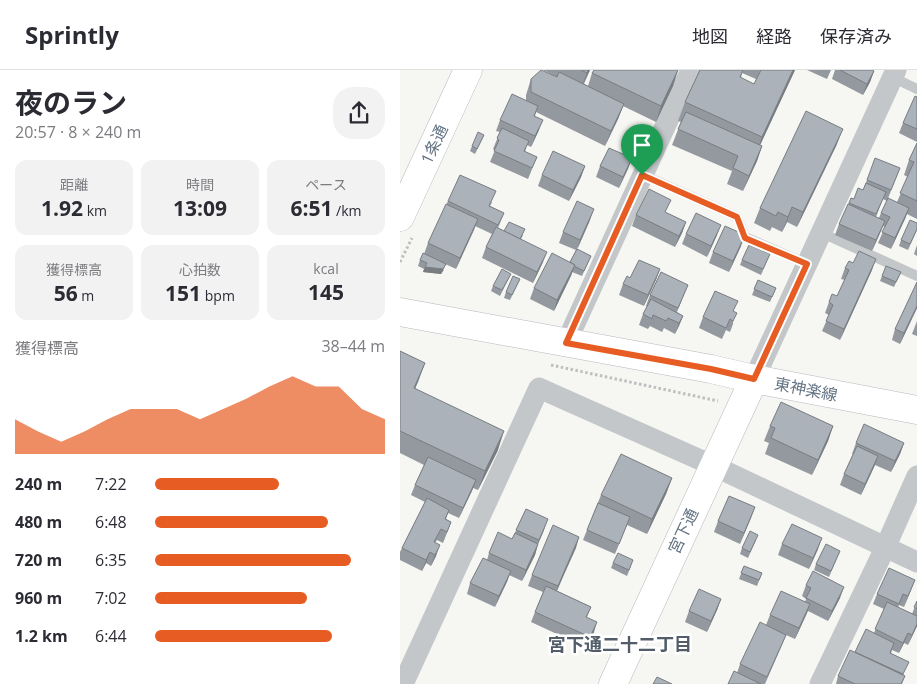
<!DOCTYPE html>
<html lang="ja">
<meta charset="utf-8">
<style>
body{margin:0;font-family:"Open Sans","Noto Sans JP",sans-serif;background:#f2f2f3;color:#2b2b33;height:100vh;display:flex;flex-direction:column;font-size:19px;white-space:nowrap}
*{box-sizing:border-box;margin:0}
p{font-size:16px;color:#7c7c81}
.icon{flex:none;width:28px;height:28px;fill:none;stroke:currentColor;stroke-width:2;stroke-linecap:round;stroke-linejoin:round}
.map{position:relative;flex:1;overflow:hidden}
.details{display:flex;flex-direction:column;background:#fff;width:400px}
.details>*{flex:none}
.pin{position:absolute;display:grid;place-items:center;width:42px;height:42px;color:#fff;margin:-51px -21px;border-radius:50% 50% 50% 0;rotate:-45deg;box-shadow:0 0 5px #0007}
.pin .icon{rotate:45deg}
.round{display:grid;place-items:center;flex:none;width:52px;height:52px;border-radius:20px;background:#f2f2f3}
.overview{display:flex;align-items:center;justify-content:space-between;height:85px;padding:0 15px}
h1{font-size:28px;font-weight:700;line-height:38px}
.metrics{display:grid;grid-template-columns:repeat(3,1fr);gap:8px;height:85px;padding:5px 15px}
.metrics div{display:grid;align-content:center;border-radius:12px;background:#f2f2f3;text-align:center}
.metrics b{font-size:21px;font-weight:700}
.metrics small{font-size:14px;font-weight:400}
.metrics p{font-size:14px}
.chart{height:140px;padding:10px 15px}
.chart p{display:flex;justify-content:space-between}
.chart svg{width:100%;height:90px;margin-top:5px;fill:#e75c22;opacity:.7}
ul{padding:0 15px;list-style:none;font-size:16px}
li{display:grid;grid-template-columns:80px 60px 1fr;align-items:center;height:38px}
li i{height:12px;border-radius:6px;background:#e75c22}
header{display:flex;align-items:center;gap:30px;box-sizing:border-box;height:70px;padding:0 25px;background:#fff;border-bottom:1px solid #e1e1e2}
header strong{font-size:24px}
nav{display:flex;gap:28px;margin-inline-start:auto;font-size:18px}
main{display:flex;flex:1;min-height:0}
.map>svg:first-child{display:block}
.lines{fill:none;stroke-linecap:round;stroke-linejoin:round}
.secondary-casing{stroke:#b5babf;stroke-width:29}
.path{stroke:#bdbfc1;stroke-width:3;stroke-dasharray:2.5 2.5;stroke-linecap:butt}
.lane{stroke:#c3c7ca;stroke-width:10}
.street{stroke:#c3c7ca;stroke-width:21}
.secondary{stroke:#fff;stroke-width:28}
.wall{fill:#93999f;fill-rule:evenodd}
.shaded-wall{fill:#787d82}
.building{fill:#abb2b9;stroke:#787d82}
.route-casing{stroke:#fff;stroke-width:10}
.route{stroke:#e75c22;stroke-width:6}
.labels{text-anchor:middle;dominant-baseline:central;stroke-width:5;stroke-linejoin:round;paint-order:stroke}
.street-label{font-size:16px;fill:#647484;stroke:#fff}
.neighbourhood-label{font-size:18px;font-weight:bold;fill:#525d69;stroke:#fff}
</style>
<header>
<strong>Sprintly</strong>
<nav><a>地図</a><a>経路</a><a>保存済み</a></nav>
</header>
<main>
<section class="details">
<div class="overview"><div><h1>夜のラン</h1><p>20:57 · 8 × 240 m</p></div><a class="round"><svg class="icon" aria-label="share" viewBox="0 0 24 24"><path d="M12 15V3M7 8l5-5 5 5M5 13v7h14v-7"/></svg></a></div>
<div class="metrics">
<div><p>距離</p><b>1.92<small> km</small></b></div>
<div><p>時間</p><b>13:09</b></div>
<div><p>ペース</p><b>6:51<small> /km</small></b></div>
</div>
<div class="metrics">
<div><p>獲得標高</p><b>56<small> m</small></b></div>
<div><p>心拍数</p><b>151<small> bpm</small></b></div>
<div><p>kcal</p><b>145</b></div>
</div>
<div class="chart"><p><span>獲得標高</span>38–44 m</p>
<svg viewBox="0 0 160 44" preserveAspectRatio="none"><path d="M0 44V27L10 33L20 38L30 33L40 27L50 22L60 22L70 22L80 27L90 22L100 17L110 11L120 6L130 11L140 11L150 22L160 27V44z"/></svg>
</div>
<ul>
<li><b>240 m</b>7:22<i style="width:54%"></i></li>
<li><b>480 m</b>6:48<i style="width:75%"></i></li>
<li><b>720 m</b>6:35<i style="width:85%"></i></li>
<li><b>960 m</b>7:02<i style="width:66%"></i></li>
<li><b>1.2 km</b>6:44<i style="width:77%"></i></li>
</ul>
</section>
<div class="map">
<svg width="517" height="614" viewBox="0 0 517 614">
<rect width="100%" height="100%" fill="#f6f6f2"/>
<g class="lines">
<g class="secondary-casing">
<g id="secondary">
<polyline points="0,147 68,0"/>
<polyline points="0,242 311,299 354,309 517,340"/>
<polyline points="213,614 354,309"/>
</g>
</g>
<g class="path">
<polyline points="0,192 12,168"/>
<polyline points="151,295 318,331"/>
</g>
<g class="lane">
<polyline points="492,7 517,19"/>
<polyline points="243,105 337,147 345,167 407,194"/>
<polyline points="422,163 517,206"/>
</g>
<g class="street">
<polyline points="166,273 291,0"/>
<polyline points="354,309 496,0"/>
<polyline points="3,614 139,318 314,396 517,492"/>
<polyline points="420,614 485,478 517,406"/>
</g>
<use href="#secondary" class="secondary"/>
</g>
<g class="wall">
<polygon points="143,0 190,0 184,14 188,16 192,3 278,0 273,16 256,52 223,36 218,49 205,76 136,42 135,46 139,60 131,77 127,75 125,82 137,87 128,109 90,92 95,80 93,79 100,62 96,61 100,50 126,30 126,25 131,9 157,7"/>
<path d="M300,0H395L360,75L362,76L357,91L343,121L327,114L332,101L272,75L281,52L278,51L285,32ZM342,3L356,9L354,14L341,8Z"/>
<polygon points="407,0 431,0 427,9"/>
<polygon points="435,0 472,0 474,1 470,12 463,25 432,9"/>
<polygon points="517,27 517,72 499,63 503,53"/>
<polygon points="84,65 75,84 70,81 72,76"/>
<polygon points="517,73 517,149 507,144 491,179 478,173 485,157 483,156 472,181 435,165 439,154 451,128 454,129 463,120 467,110 500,98 487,131 483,129 476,147 479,148 481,143 497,132 508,107 504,105 509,90"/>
<polygon points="437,74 397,157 387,152 382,162 372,157 370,161 354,153 360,138"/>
<polygon points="232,88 219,118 196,107 200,96"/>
<polygon points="185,96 181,107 169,131 138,116 142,105"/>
<polygon points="48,131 92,132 90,136 104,143 98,158 104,161 123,165 121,169 143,192 133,213 82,188 86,177 92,164 75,156 56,199 28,186 44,200 41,204 23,202 24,199 18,196 20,190 24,184 28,173"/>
<polygon points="266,143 286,152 282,163 275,177 232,156 236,145"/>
<polygon points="190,150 177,179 191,186 182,206 172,202 154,241 130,229 134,218 170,192 176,180 159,173 163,162"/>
<polygon points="517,153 517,160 508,180 499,176 501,170"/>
<polygon points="286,164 317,165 307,187 282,174"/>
<polygon points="517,175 517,186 514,184"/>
<polygon points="341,176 329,202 309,193 313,182"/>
<polygon points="370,184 361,205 340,195 342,190"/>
<polygon points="445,198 472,200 440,270 422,261 429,245 425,243 429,232 437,226 445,210 441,209"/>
<polygon points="260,199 244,236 219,225 223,214 230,208"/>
<polygon points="501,202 494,217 480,211 482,206"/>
<polygon points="111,204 100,226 91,221 93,216"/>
<polygon points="120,209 110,230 104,228 106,222"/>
<polygon points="358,210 376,218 370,232 352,225"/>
<polygon points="517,212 517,238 500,274 492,270 495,259"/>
<polygon points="288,215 277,242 283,246 275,264 264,258 262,262 250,256 248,259 239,255 243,244 247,237 246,236 250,225"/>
<polygon points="334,242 333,254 330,262 326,260 322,269 299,258 303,247"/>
<polygon points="517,251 517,266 512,264"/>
<polygon points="0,281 25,293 15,318 98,380 78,420 73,418 59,448 48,443 46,449 51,452 47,463 43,473 37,470 35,473 36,486 31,496 26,493 22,501 0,490 0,482 25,432 11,425 15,415 24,395 0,383"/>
<polygon points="370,356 433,356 428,371 412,405 365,384 369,373 364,371"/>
<polygon points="456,373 504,373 500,384 491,402 475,395 461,425 440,415 444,404 453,384 452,384"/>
<polygon points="272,408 266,424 247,464 227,455 215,484 183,470 201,425"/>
<polygon points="355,437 340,474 314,462 318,451"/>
<polygon points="126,439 144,460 138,474 135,485 122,511 109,505 95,537 67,524 70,513 87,490 89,483 112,469"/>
<polygon points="179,467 157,521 191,537 187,547 194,562 187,578 131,552 143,522 128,516 132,505"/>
<polygon points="356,470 348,488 340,484 342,478"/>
<polygon points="382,474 418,479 409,499 378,485"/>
<polygon points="440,481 429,507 414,500 416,494"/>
<polygon points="213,493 231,496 227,506 211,498"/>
<polygon points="344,496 362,503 357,516 339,509"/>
<polygon points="515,510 504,537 499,535 498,538 512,544 517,531 517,556 508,575 504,573 499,583 492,580 491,583 504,605 505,606 502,614 436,614 438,606 455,582 474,563 484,539 473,534 477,524"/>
<polygon points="406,515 440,528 428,551 408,541 395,569 386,565 382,575 365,614 328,614 337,603 340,594 366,555 370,545 405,532 406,529 402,526"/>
<polygon points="321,529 317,540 307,562 285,552 289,541"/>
</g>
<g class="shaded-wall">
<polygon points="188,0 190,0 181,18 187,3"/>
<polygon points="278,0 273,16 256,52 261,36"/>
<polygon points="393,0 395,0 355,86 362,67"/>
<polygon points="474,1 470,12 463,25 467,14"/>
<polygon points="224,34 218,49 205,76 211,61"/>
<polygon points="143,50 139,60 131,77 135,66"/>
<polygon points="443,59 437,74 397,157 403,142"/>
<polygon points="362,76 357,91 343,121 349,106"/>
<polygon points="232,88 228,99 219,118 223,107"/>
<polygon points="185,96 181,107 169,131 173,120"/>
<polygon points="392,137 387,152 382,162"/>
<polygon points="509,138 505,149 491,179 495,168"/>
<polygon points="194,139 190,150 177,180 180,170"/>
<polygon points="78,149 74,160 56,199 60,188"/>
<polygon points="485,151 481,161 472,181 476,170"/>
<polygon points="286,152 282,163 275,177 279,166"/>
<polygon points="321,155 317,165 307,187 311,176"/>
<polygon points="345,165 341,176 329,202 333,191"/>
<polygon points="147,182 143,192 133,213 137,202"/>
<polygon points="476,189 472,200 440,270 444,259"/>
<polygon points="46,194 41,204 23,202 25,197"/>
<polygon points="175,195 171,206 154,241 157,230"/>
<polygon points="260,199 256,210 244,236 248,225"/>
<polygon points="517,236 517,238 500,274 504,263"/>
<polygon points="283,246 279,256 275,264 279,253"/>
<polygon points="25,293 18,312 7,337 14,318"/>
<polygon points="433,356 428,371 412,405 418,390"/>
<polygon points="104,361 98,380 78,420 85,401"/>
<polygon points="504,373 500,384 491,402 495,391"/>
<polygon points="478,386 474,397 461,425 465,414"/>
<polygon points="272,408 266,424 247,464 252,449"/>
<polygon points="76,410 72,421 59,448 63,438"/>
<polygon points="355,437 351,448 340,474 344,463"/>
<polygon points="148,449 144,460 135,481 139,470"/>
<polygon points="179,467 176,478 154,527 158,516"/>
<polygon points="422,468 418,479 409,499 413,488"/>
<polygon points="138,474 135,485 122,511 126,500"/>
<polygon points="40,475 36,486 31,496 35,485"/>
<polygon points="30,482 26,493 22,501 26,490"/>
<polygon points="111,501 107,512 95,537 99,526"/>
<polygon points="515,510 511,520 504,537 508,526"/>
<polygon points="444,517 440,528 428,551 432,541"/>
<polygon points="321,529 317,540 307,562 311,551"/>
<polygon points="410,534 406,545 395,569 399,558"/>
<polygon points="197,552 194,562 187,578 190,567"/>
<polygon points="517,554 517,556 508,575 512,565"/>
<polygon points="508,563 504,573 499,583 503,573"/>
</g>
<g class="building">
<polygon points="141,0 157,7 159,2 224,34 211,61 131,22 131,9"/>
<polygon points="181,0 188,0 187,3"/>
<polygon points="194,0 278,0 261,36 192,3"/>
<polygon points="300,0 343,0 340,7 354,14 361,0 393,0 362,67 285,32"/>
<polygon points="440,0 472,0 474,1 467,14"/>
<polygon points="112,24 138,36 134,46 143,50 135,66 100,50"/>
<polygon points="515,26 517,27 517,59 503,53"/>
<polygon points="406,41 443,59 403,142 392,137 388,147 378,142 376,146 360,138"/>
<polygon points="286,42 362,76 349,106 333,98 338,86 278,59"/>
<polygon points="102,58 129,71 124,81 137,87 132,98 94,81 99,70 97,68"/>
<polygon points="78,62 84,65 77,79 72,76"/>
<polygon points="517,73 517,131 500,123 514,92 509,90"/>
<polygon points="209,78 232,88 223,107 200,96"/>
<polygon points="153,81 185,96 173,120 142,105"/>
<polygon points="475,88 500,98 491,120 467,110"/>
<polygon points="60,105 96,121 89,136 104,143 98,155 48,131"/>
<polygon points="466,113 486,122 476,144 449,133 451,128 454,129 458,118 463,120"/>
<polygon points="249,119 271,130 265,142 286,152 279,166 236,145"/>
<polygon points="488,128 509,138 495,168 482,162 490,147 481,143"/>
<polygon points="177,131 194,139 180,170 163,162"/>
<polygon points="46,134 78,149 60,188 28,173"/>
<polygon points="448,134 485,151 476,170 439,154"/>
<polygon points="296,143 321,155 311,176 286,164"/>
<polygon points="510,150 517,153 517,159 510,174 501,170"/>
<polygon points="109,152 125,159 120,169 104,161"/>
<polygon points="325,156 345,165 333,191 313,182"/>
<polygon points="96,157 147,182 137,202 86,177"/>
<polygon points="349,175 370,184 363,199 342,190"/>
<polygon points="177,179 191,186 184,201 174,196 175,195 170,192"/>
<polygon points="459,181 476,189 444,259 426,251 433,235 429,232 432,224 437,226 449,200 445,198 449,191 453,193"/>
<polygon points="23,183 46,194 43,199 25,197 27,193 20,190"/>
<polygon points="152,183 175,195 157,230 134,218"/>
<polygon points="239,190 260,199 248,225 223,214 227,206 230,208"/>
<polygon points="486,196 501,202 496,212 482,206"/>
<polygon points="102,199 111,204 102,220 93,216"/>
<polygon points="261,202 288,215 278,238 250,225"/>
<polygon points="113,206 120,209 112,225 106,222"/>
<polygon points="358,210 376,218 372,227 354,219"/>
<polygon points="517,212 517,236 504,263 495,259"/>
<polygon points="315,221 338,231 333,241 337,243 333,251 330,249 326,258 303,247"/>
<polygon points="251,229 283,246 279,253 268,248 266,251 253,245 252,249 243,244"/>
<polygon points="0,281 25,293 14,318 104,361 85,401 0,361"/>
<polygon points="381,332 433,356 418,390 371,368 375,358 370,356"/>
<polygon points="464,354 504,373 495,391 456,373"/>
<polygon points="457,376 478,386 465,414 444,404"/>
<polygon points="221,384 272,408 252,449 201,425"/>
<polygon points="28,387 76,410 63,438 15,415"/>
<polygon points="329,426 355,437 344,463 318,451"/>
<polygon points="27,428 49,440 45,449 51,452 47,462 41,459 34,472 40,475 35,485 30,482 26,490 2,478"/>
<polygon points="198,433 230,447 219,474 187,460"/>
<polygon points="126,439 148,449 139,470 116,460"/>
<polygon points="392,454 422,468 413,488 382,474"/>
<polygon points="153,455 179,467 158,516 132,505"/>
<polygon points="350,461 358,465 350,482 342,478"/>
<polygon points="98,462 112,469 115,463 138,474 126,500 89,483"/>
<polygon points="426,474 440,481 431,501 416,494"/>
<polygon points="218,483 233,490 229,500 213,493"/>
<polygon points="83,488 111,501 99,526 70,513"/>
<polygon points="344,496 362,503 359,510 341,503"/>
<polygon points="489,498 515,510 508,526 503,524 499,534 477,524"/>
<polygon points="413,501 444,517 432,541 406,528 411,518 406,515"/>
<polygon points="146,516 191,537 186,547 197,552 190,567 135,542"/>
<polygon points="299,519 321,529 311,551 289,541"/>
<polygon points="381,521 410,534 399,558 370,545"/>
<polygon points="517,531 517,539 514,537"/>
<polygon points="487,532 517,546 517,554 512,565 508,563 503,573 475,559"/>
<polygon points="360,552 386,565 367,607 340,594"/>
<polygon points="466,559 494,573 490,583 509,592 503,604 455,582"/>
<polygon points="450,580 505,606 501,614 455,614 438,606"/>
<polygon points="334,601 361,614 328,614"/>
<polygon points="257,607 272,614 253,614"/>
</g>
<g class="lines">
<g class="route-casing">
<polygon id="route" points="242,105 337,147 345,168 407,194 354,309 311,299 166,273"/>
</g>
<use href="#route" class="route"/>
</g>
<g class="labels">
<g class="street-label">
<text transform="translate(34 74) rotate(-65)">1条通</text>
<text transform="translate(406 319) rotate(11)">東神楽線</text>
<text transform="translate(283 461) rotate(-65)">宮下通</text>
</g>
<g class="neighbourhood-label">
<text x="220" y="574">宮下通二十二丁目</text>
</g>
</g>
</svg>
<div class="pin" style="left:242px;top:105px;background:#1e9e55"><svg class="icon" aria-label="arrive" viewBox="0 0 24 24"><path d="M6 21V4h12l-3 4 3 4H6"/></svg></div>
</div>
</main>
